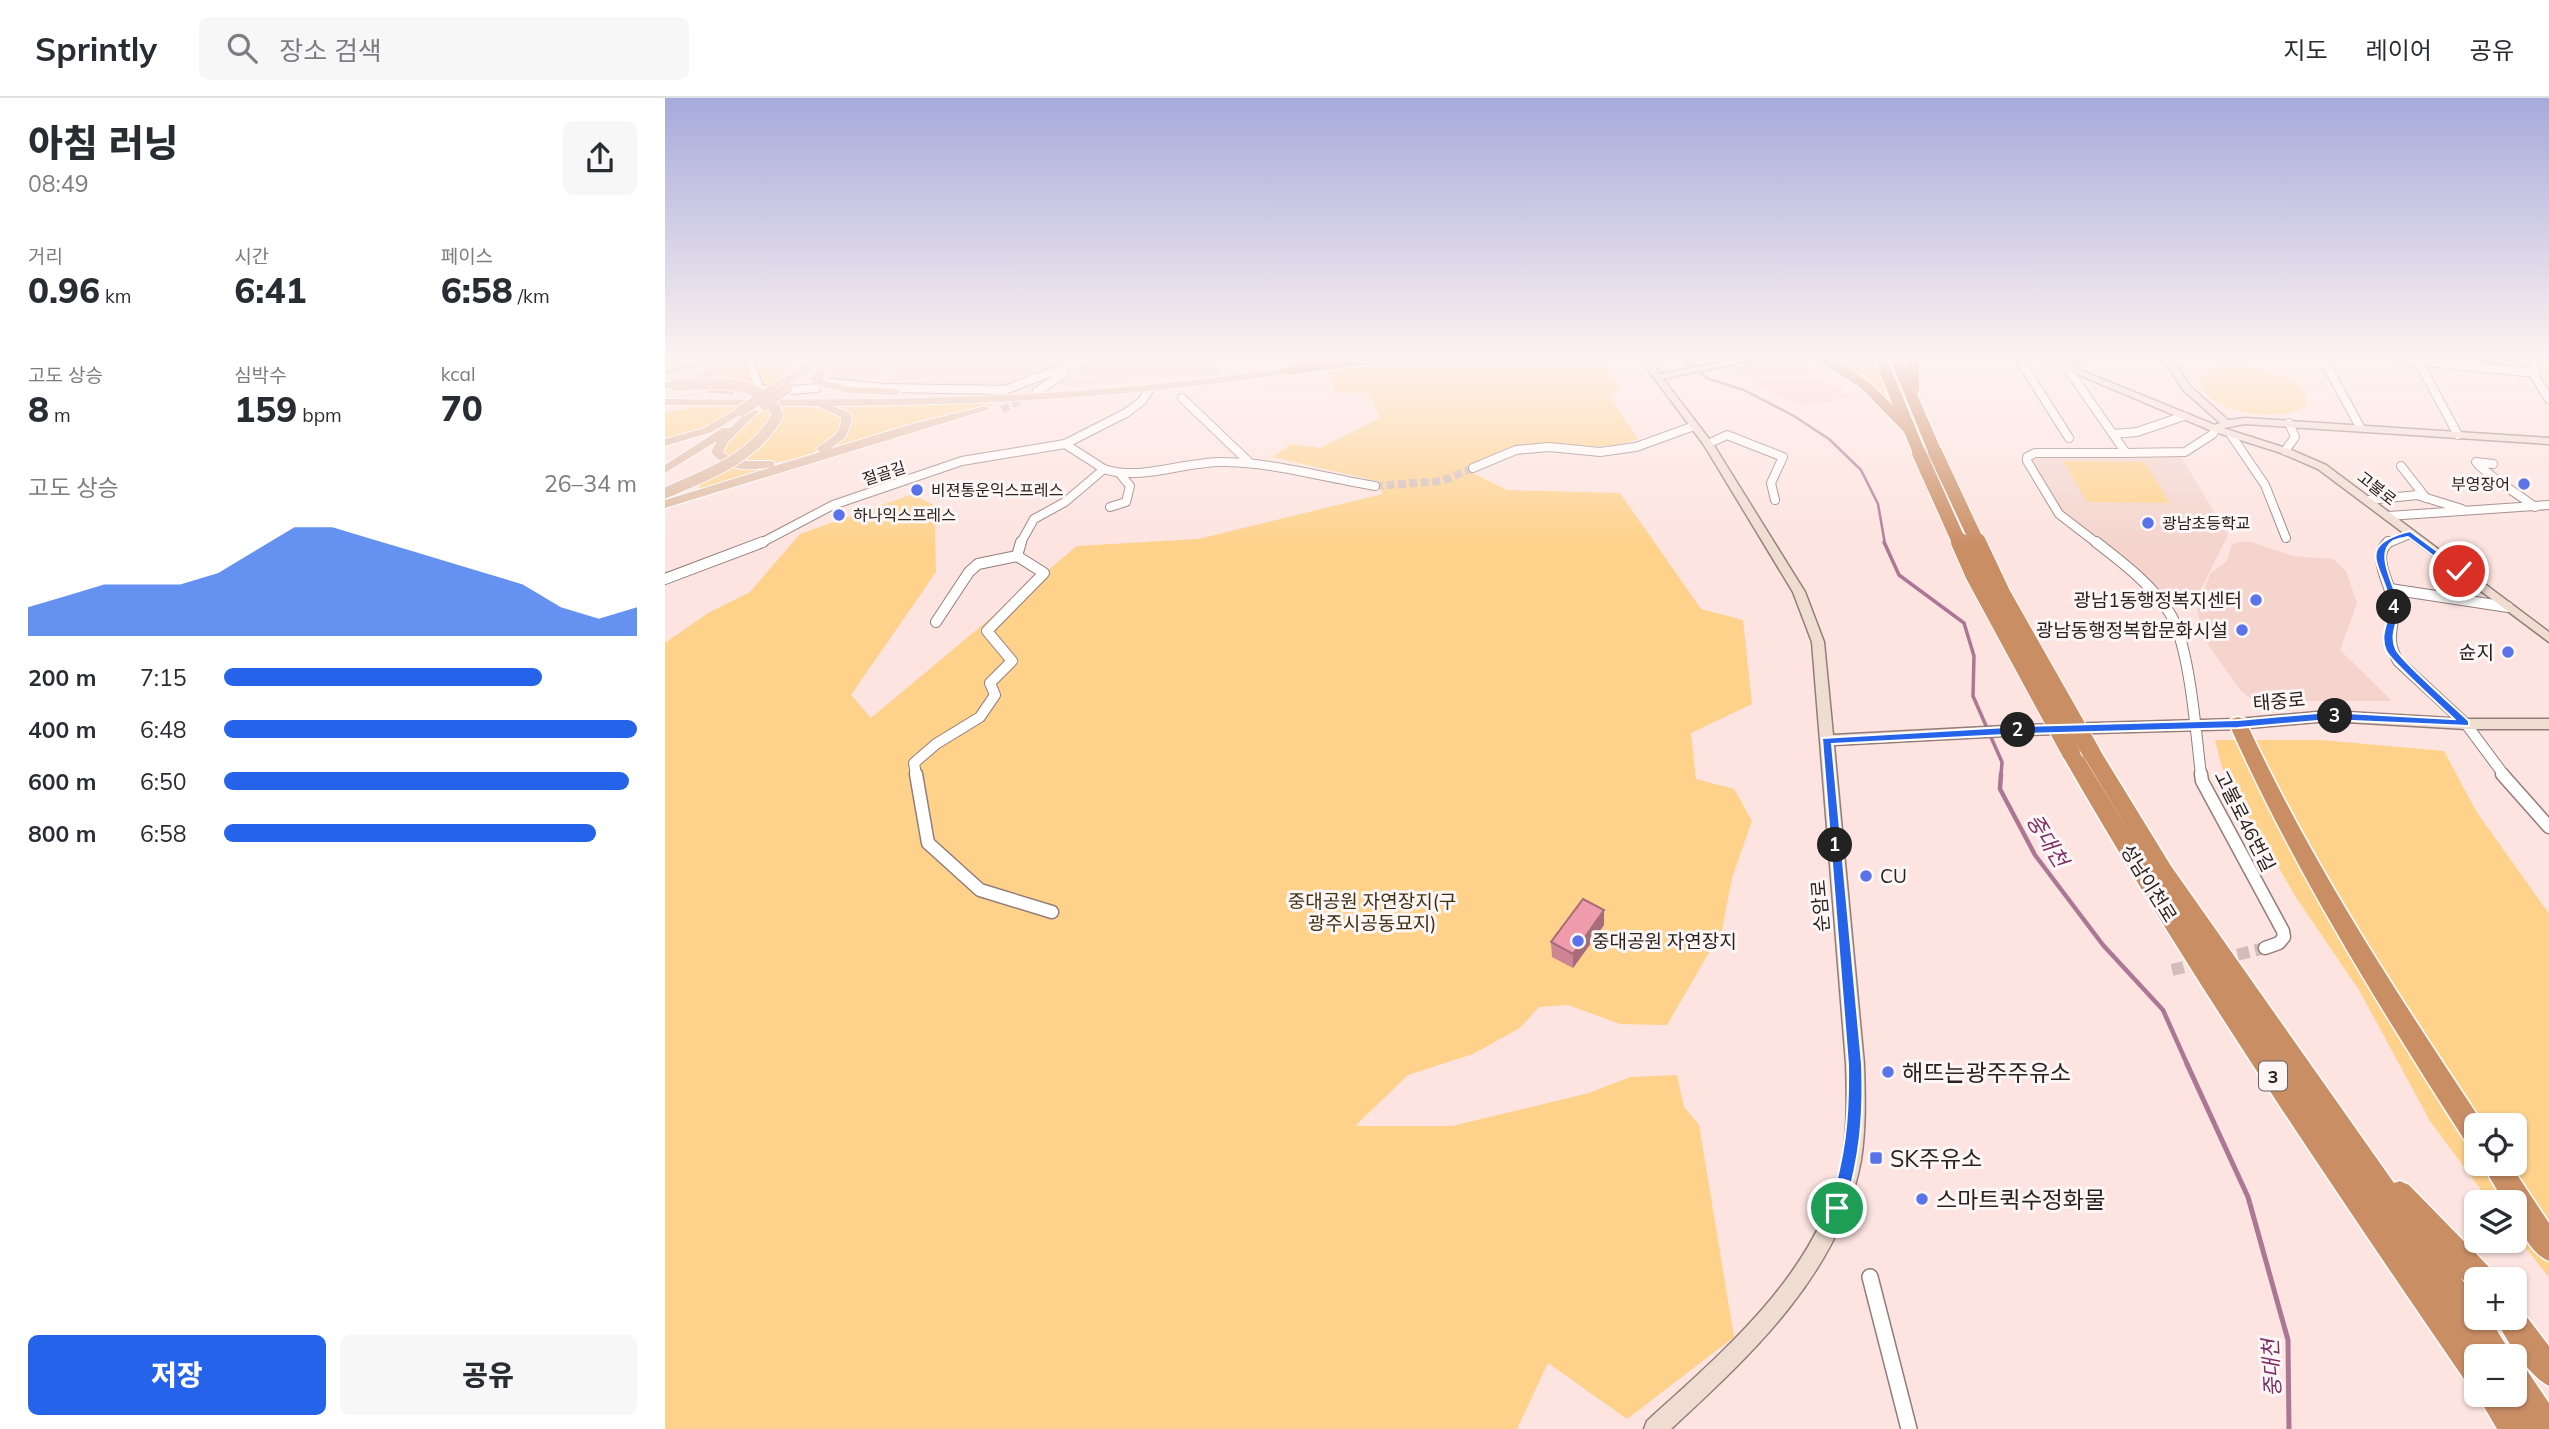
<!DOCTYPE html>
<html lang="ko">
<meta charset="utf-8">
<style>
body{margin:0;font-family:Mulish,"Noto Sans KR",sans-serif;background:#f7f7f7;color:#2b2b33;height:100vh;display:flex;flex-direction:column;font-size:26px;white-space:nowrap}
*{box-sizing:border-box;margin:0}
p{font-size:23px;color:#7c7c81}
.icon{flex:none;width:38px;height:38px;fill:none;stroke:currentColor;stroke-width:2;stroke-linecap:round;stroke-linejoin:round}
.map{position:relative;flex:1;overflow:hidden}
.sheet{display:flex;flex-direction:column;background:#fff;width:665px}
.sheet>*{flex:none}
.controls{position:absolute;left:1799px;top:1015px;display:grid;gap:14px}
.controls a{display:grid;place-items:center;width:63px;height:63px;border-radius:10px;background:#fff;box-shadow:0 2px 5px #0004;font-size:35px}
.pin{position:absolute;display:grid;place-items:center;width:60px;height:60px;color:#fff;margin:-30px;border:4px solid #fff;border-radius:50%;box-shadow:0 2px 7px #0007}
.km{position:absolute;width:35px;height:35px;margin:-18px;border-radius:50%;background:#222;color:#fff;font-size:19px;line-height:35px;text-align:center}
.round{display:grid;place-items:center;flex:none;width:74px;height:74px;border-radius:10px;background:#f7f7f7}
.summary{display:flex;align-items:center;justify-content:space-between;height:119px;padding:0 28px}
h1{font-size:38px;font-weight:800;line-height:52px}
.figures{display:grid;grid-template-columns:repeat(3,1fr);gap:10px;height:119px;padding:7px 28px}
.figures div{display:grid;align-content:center}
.figures b{font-size:35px;font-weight:800}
.figures small{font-size:19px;font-weight:400}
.figures p{font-size:19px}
.chart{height:196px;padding:14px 28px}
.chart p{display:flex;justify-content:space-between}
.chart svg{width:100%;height:126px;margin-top:7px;fill:#2563eb;opacity:.7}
.action{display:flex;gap:14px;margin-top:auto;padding:14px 28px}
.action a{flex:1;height:80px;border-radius:10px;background:#2563eb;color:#fff;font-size:28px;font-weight:800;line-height:80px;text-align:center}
.action a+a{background:#f7f7f7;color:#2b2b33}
ul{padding:0 28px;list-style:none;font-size:23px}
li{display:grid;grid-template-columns:112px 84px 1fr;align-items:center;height:52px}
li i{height:18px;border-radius:9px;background:#2563eb}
header{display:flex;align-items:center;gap:42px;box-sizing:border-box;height:98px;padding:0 35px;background:#fff;border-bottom:2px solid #e1e1e2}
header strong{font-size:33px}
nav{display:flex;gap:38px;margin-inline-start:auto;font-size:24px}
.search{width:490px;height:63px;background:#f7f7f7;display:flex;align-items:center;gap:18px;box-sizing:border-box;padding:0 24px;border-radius:10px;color:#7c7c81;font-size:26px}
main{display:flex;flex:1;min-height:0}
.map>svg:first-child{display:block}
.built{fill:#f4d4cd}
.green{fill:#fed28b;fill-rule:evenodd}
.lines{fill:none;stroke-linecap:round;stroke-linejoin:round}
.stream-far3{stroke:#ac7795;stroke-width:2.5}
.stream-far2{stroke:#ac7795;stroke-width:3.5}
.stream-far1{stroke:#ac7795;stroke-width:4.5}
.stream{stroke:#ac7795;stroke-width:5}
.street-tunnel-far1{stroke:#d3bdba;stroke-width:8;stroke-dasharray:8 3.5;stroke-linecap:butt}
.street-tunnel{stroke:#d3bdba;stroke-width:12;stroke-dasharray:12 6;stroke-linecap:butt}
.street-far3-casing{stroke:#937d79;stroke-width:10}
.street-far2-casing{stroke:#937d79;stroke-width:12}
.street-far1-casing{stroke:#937d79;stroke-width:15}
.street-casing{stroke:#937d79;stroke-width:18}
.secondary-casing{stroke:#937d79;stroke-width:3}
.primary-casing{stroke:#fff;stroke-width:2}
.highway-casing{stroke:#fff;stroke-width:3}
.street-far3{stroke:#fff;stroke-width:8}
.street-far2{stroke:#fff;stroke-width:10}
.street-far1{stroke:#fff;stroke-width:12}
.street{stroke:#fff;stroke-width:15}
.secondary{fill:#efddd1;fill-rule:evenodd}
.primary{fill:#dfbba3;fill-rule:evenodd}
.highway{fill:#ca8e65;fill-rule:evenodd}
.primary-bridge-casing{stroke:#fff;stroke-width:13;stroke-linecap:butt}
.highway-bridge-far1-casing{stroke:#fff;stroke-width:16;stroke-linecap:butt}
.highway-bridge-casing{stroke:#fff;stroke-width:20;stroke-linecap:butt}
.primary-bridge{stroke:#dfbba3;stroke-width:11}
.highway-bridge-far1{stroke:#ca8e65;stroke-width:14}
.highway-bridge{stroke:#ca8e65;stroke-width:18}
.wall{fill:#cd8593}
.shaded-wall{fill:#a76c78}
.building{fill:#ee9bab;stroke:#a76c78;stroke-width:2}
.route{fill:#2563eb;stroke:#fff;stroke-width:2}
.poi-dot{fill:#5a73ea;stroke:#fcf7f6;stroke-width:2.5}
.labels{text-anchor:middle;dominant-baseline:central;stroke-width:6;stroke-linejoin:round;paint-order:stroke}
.far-street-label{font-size:16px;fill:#2a2220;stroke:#fcf7f6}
.far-poi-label{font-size:16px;fill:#2a2220;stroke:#fcf7f6;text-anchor:start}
.shield{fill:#fcf7f6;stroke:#696260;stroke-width:2}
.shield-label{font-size:18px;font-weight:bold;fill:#2a2220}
.poi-label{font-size:19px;fill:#2a2220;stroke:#fcf7f6;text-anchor:end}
.street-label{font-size:19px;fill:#2a2220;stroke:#fcf7f6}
.park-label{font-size:19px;fill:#412f10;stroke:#fcf7f6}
.water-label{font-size:21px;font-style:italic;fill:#7f2d64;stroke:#fcf7f6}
.near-poi-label{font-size:23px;fill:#2a2220;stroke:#fcf7f6;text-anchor:start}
</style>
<header>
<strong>Sprintly</strong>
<div class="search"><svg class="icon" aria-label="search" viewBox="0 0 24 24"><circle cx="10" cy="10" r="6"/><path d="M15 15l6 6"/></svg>장소 검색</div>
<nav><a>지도</a><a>레이어</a><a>공유</a></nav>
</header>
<main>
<section class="sheet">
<div class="summary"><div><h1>아침 러닝</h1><p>08:49</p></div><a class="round"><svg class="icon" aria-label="share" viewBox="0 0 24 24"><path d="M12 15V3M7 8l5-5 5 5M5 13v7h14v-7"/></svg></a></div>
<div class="figures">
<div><p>거리</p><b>0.96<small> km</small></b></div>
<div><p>시간</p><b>6:41</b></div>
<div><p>페이스</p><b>6:58<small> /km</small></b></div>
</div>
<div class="figures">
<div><p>고도 상승</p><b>8<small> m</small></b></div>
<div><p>심박수</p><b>159<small> bpm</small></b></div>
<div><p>kcal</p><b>70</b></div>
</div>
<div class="chart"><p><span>고도 상승</span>26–34 m</p>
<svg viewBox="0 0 160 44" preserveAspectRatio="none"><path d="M0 44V34L10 30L20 26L30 26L40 26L50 22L60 14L70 6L80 6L90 10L100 14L110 18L120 22L130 26L140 34L150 38L160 34V44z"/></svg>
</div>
<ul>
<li><b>200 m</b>7:15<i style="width:77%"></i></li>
<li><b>400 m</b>6:48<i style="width:100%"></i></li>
<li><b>600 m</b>6:50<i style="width:98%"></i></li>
<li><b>800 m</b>6:58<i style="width:90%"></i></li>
</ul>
<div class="action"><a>저장</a><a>공유</a></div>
</section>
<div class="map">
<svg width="1884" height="1331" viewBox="0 0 1884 1331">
<rect width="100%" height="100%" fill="#fde4e0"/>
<g class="built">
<polygon points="182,261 227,261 211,283 168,280 166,272"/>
<polygon points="237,261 420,261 337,291 215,290 232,264"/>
<polygon points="429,261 548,261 558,274 404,289 395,286"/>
<polygon points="1092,261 1119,261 1151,274 1186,299 1136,309 1059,270"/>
<polygon points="1375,357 1515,357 1563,437 1532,499 1506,500 1403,420 1391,408 1367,365 1368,360"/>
<polygon points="1583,443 1628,458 1668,461 1681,473 1692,505 1675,552 1727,603 1630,603 1594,607 1575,592 1539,541 1532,511 1545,476 1562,463 1567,446"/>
</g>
<g class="green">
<polygon points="79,261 87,288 41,280 48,273"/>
<polygon points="89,261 129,261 129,265 120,278 99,291 97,290"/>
<path d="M725,261H931L956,291L944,298L973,341C936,354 902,346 865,349C843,351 818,361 798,370L842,392L955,395L1036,511L1078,522L1087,606L1026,635L1031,681L1069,691L1087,723L1067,780L1057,832L1002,927L955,926L903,907L874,909L855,930L808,956L743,977L690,1028H787L924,995L965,979L1012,977L1019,1009L1034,1027L1069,1239L962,1321L883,1265L852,1331H0V545L43,515L85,494L135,436L248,396L285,416L270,428L271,474L186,597L206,620L412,448L533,441L717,396V384L607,359L627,346L655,350L715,320L704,295H670L663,272Z"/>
<polygon points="1164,261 1208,261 1221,297 1217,297"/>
<path d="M1559,268C1582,268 1643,275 1642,306C1619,328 1540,315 1533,281L1537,275Z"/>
<path d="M336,306L295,314L35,392L34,383C43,379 53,372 64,369C75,365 90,369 102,368C127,367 187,349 186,319L183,314L164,307Z"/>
<polygon points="30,309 73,309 33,334 0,344 0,315"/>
<path d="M104,309C109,332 81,347 65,361L59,356L58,346L74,330Z"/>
<path d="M117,309C136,310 169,305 178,325C174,331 170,339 165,343C144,364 102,367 75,364C95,349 115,336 117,309Z"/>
<polygon points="1398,363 1480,364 1505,405 1422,404"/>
<path d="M1550,642H1656L1779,653L1811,713L1884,816V1179L1850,1137V1104H1825L1765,1023L1694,892L1630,798L1596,738L1561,685ZM1811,1027H1850V1066H1811Z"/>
</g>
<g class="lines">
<polyline class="stream-far3" points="1015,261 1044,281 1079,292 1129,318 1164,341 1196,372 1213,406 1220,446"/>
<g class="stream-far2">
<polyline points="1219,444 1234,477 1299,525 1309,558 1308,598 1322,630"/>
<polyline points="1325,637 1337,664 1336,677"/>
</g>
<polyline class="stream-far1" points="1336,676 1335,691 1370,757 1438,847 1498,912 1523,968"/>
<polyline class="stream" points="1522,966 1583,1099 1623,1242 1624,1331"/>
<g class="street-tunnel-far1">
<polyline points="337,312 372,293"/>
<polyline points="710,388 777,383 808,370"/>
</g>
<g class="street-tunnel">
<polyline points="1555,861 1600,850"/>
<polyline points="1507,872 1536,865"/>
</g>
<g class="street-far3-casing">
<g id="street-far3">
<polyline points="84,261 94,290 99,292"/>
<polyline points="1354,261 1404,340"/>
<polyline points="1658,261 1695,329"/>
<polyline points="1734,261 1870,275"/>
<polyline points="1752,261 1793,337"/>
<polyline points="1865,261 1871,272 1869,277 1884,301"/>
<polyline points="232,264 234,261"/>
<polyline points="0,268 34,261"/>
<polyline points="1402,270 1461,355 1370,355 1362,359 1362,363 1394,416 1433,446"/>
<polyline points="167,285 219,290 340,292 421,261"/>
<polyline points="127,292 151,290"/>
<polyline points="372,293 399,276"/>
<polyline points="517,300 585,365"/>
<polyline points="1449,336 1472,334 1519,318"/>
<polyline points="1566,337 1600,387 1621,440"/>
<polyline points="1043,346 1062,337 1118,359 1106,385 1110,402"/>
<polyline points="1620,353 1630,339 1624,325"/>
<polyline points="1461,355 1520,354 1548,336 1550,331"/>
<path d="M1828,366L1811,364C1825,380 1852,395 1870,409"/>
<polyline points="1736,368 1761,400"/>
<polyline points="808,370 851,352 884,349 935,354 971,349 1029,328"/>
<path d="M439,371C478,384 521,362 561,364C611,365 661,380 710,388"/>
<polyline points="1704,402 1752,397 1797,411"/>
<polyline points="445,409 461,404 465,388 456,377"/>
<polyline points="1723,418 1884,407"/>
<polyline points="94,446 168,407 297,363 400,346 461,315 477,303 484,292"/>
<polyline points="355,446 369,421 400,404 439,371 400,346"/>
<polyline points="1721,446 1745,436"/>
</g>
</g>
<g class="street-far2-casing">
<g id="street-far2">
<path d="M1431,444C1458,465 1485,485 1504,514C1525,546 1531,637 1536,677"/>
<path d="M1723,444C1719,449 1716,452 1716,459C1716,474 1725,488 1728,503C1732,527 1718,538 1733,563L1801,626L1839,677"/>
<polyline points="0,481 98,444"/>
<polyline points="1725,491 1843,509"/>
<polyline points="271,524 304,474 313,466 352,458 356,444"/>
<polyline points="251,677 249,665 271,646 315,619 330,597 325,585 347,563 322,533 379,475 352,458"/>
</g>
</g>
<g class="street-far1-casing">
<g id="street-far1">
<polyline points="251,676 263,745 315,792 387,814"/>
<polyline points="1536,676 1537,683 1618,833 1619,839 1614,845 1600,850"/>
<polyline points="1837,676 1884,729"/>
</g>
</g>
<g class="street-casing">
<polyline id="street" points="1205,1179 1244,1331"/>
</g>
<g class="secondary-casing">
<g id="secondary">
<path d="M975,261H984L995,276L1073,261H1091L998,281L1048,346L1140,494L1159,544L1168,637L1359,627L1573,621L1664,613L1801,621H1884V631H1801L1664,623L1573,631L1359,637L1169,647L1199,966C1200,998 1201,1030 1196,1062C1175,1175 1087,1256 1006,1331H979L982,1323C1061,1251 1155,1173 1177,1062C1183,1031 1182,998 1181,966L1147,544L1128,494L1039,347Z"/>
<polygon points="1376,261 1388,261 1550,327 1555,325 1518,292 1505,272 1495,261 1504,261 1512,268 1525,288 1563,322 1580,320 1884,340 1884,346 1580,326 1558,330 1624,351 1661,367 1884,534 1884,544 1653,371 1616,355 1547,333"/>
</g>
</g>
<g class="primary-casing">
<g id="primary">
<polygon points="45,261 76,261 51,273 41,282 51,291 69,293 69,297 44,295 33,286 32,280 43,269 51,266 0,277 0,271"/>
<polygon points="149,261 161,261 114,292 106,292 106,288"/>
<polygon points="164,261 176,261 161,272 157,282 184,289 231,291 236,294 231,297 184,295 148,286 146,280 153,268"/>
<path d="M652,261H673L644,268V272L640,273C483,298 326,307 167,308L185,315L187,323L180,340L165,351L247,326L320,308L325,311L0,410V402L107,369C85,373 61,374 46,354L52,343L0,375V367L57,330H65L85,311L94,313L63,344L58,354L71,363H105L109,364V368L155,354L151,351C163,341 177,337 176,319L152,308L0,307V301C209,303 418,302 625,269V266Z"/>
<polygon points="0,284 11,284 16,287 11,290 0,290"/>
<polygon points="72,311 81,313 47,334 0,348 0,341 39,330"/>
</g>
</g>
<g class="highway-casing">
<g id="highway">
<polygon points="685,261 717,261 711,265 624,277 618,273 624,269"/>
<path d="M1151,261C1182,261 1208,287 1228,308L1210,261H1222L1261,355L1259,358H1249L1239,334L1196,290Z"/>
<polygon points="1225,261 1237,261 1242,272 1242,261 1254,261 1254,293 1252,296 1277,354 1275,357 1270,358 1263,354"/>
<path d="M1573,619L1580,621L1582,626C1648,768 1733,897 1819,1027H1811V1049L1802,1046C1715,910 1630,774 1564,626L1566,621Z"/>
<path d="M1426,647L1433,649L1506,768L1729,1085L1735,1083L1744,1087L1826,1171L1830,1181H1811V1193L1796,1180L1811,1202V1220H1824L1848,1258H1811V1289L1801,1284C1660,1078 1520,872 1396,655L1399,650H1413L1465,735L1416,654L1419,649Z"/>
<path d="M1817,1066H1845L1884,1125V1163C1864,1155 1850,1125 1850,1104H1839Z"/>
<path d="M1850,1208L1855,1210L1884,1248V1288C1866,1280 1838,1239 1831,1220H1850Z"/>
<polygon points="1850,1267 1861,1271 1884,1305 1884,1331 1832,1331 1812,1297 1850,1297"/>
</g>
</g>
<use href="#street-far3" class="street-far3"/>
<use href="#street-far2" class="street-far2"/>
<use href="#street-far1" class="street-far1"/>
<use href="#street" class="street"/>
<use href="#secondary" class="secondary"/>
<use href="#primary" class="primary"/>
<use href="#highway" class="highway"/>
<g class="primary-bridge-casing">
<g id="primary-bridge">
<polyline points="100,306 122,290"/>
<polyline points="76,313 106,293"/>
<path d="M0,395C44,376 88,361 113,317C95,278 48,286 11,287"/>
</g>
</g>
<g class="highway-bridge-far1-casing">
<g id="highway-bridge-far1">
<polyline points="1270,354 1313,446"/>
<polyline points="1254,355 1295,446"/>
</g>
</g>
<g class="highway-bridge-casing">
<g id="highway-bridge">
<polyline points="1295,444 1310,478 1406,655"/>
<polyline points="1312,444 1337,497 1426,654"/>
</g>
</g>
<use href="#primary-bridge" class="primary-bridge"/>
<use href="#highway-bridge-far1" class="highway-bridge-far1"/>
<use href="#highway-bridge" class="highway-bridge"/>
</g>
<g class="wall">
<polygon points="1402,261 1425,261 1424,264 1408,266"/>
<polygon points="939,827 908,870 887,859 886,844"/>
</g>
<polygon class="shaded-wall" points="939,812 939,827 908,870 908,856"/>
<polygon class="building" points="918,801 939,812 908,856 886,844"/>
<linearGradient id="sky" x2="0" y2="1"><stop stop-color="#a6aadb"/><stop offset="0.58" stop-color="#fef3f1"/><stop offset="1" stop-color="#fef3f1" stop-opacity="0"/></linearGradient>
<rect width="1884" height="447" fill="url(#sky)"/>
<path class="route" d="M1745,433L1799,473L1791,475L1743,439C1739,440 1731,441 1728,443C1708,456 1733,492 1734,509C1734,524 1724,536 1731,551C1736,563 1791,610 1804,623V628L1664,622L1573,630L1359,636L1167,646L1197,966C1199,1019 1195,1059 1180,1110L1178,1115L1172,1118L1167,1115L1164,1110C1180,1057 1184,1021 1183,966L1157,640L1359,628L1573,622L1664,614L1789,621C1777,609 1726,564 1721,553C1714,537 1723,526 1724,511C1726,474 1681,449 1745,433Z"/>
<g class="poi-dot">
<circle cx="1859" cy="386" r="7"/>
<circle cx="252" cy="392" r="7"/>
<circle cx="174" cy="417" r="7"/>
<circle cx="1483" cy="425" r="7"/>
<circle cx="1591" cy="502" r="7"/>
<circle cx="1577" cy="532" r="7"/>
<circle cx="1843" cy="554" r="7"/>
<circle cx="1201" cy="778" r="7"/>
<circle cx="913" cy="843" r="7"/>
<circle cx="1223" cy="974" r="7"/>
<rect x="1204" y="1053" width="14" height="14" rx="3.5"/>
<circle cx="1257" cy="1101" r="7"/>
</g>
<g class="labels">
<g class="far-street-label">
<text transform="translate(219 375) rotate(-18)">절골길</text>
<text transform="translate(1712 390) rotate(38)">고불로</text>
</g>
<g class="far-poi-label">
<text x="1845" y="386" text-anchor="end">부영장어</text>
<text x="266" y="392">비젼통운익스프레스</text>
<text x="188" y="417">하나익스프레스</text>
<text x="1497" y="425">광남초등학교</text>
</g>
<rect class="shield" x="1594" y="963.5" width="28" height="29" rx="5"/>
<g class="shield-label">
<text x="1608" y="978">3</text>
</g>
<g class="poi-label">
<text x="1577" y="502">광남1동행정복지센터</text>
<text x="1563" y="532">광남동행정복합문화시설</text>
<text x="1829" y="554">슌지</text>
<text x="1215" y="778" text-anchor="start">CU</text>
<text x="927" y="843" text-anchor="start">중대공원 자연장지</text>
</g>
<g class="street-label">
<text transform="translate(1614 603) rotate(-5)">태중로</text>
<text transform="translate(1580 723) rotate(63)">고불로46번길</text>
<text transform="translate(1484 785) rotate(58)">성남이천로</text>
<text transform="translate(1155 808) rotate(-95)">순암로</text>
</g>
<g class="park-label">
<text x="707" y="803">중대공원 자연장지(구<tspan x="707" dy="22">광주시공동묘지)</tspan></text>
</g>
<g class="water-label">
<text transform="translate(1383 742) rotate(58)">중대천</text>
<text transform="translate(1606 1270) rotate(-93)">중대천</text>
</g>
<g class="near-poi-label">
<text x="1237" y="974">해뜨는광주주유소</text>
<text x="1225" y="1060">SK주유소</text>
<text x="1271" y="1101">스마트퀵수정화물</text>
</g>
</g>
</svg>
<div class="controls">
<a><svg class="icon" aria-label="locate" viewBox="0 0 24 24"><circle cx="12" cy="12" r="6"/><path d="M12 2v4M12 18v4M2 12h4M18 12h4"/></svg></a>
<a><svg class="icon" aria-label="layers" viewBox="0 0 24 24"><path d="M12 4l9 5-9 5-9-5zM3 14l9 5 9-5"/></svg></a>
<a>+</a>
<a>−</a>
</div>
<div class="pin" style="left:1172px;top:1110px;background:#1e9e55"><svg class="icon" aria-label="arrive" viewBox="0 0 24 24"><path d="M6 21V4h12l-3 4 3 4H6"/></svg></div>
<div class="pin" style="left:1794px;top:473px;background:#d93025"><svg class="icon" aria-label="check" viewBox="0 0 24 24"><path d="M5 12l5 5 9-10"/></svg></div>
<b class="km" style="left:1170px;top:747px">1</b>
<b class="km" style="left:1353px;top:632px">2</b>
<b class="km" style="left:1670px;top:618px">3</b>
<b class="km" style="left:1729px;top:509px">4</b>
</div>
</main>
